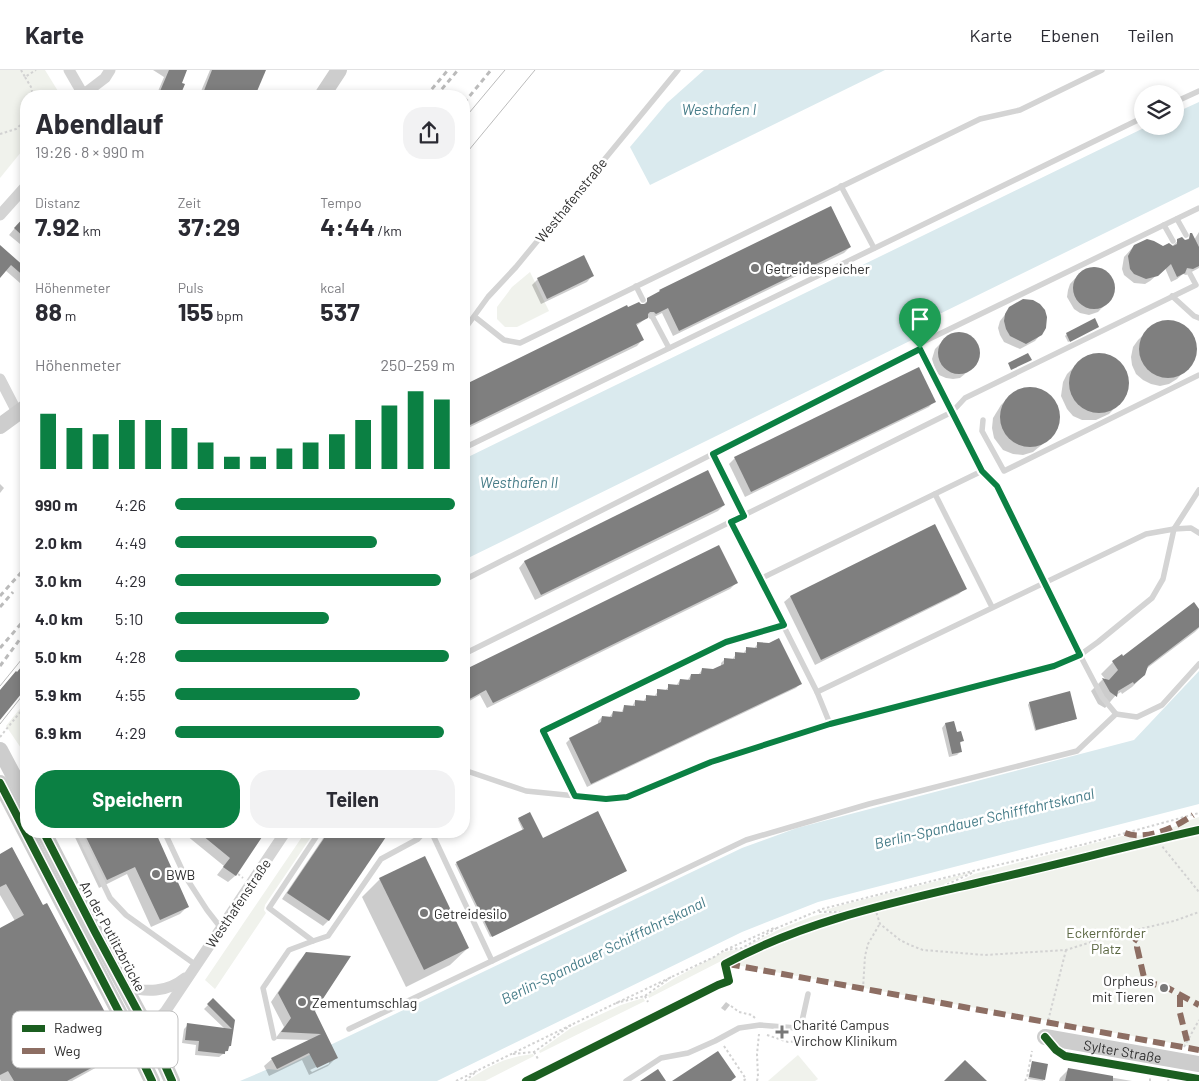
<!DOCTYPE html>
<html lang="de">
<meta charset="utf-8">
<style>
body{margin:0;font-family:Barlow,sans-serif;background:#f2f2f3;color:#2b2b33;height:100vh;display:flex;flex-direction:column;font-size:19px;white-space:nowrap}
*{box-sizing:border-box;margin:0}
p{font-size:16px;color:#7c7c81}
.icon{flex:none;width:28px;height:28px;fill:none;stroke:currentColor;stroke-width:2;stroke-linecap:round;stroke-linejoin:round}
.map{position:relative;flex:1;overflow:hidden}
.sheet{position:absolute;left:20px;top:20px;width:450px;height:748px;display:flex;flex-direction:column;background:#fff;border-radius:20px;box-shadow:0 2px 8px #0003}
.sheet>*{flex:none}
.tools{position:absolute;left:1134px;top:15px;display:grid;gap:10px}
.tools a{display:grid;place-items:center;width:50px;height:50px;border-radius:50%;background:#fff;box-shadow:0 2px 8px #0003;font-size:25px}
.pin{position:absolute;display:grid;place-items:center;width:42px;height:42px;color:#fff;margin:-51px -21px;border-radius:50% 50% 50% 0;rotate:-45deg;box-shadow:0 0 5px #0007}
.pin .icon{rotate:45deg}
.round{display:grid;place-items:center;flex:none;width:52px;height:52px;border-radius:20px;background:#f2f2f3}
.summary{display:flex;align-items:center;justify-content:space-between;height:85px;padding:0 15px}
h1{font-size:28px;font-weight:700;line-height:38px}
.figures{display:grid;grid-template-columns:repeat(3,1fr);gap:8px;height:85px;padding:5px 15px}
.figures div{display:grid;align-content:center}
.figures b{font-size:25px;font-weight:700}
.figures small{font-size:14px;font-weight:400}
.figures p{font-size:14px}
.chart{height:140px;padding:10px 15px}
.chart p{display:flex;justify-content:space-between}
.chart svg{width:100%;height:90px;margin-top:5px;stroke:#0b8043;stroke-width:6}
.primary-button{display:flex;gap:10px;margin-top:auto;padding:10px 15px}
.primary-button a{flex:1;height:58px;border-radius:20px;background:#0b8043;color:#fff;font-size:20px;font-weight:700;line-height:58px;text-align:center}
.primary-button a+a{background:#f2f2f3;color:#2b2b33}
ul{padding:0 15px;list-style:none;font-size:16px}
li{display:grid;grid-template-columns:80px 60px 1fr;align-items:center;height:38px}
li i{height:12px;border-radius:6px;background:#0b8043}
header{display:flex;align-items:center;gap:30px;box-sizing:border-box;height:70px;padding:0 25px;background:#fff;border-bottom:1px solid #e1e1e2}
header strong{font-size:24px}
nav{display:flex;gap:28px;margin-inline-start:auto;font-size:18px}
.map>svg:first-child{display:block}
.green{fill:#f0f2ec}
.water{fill:#daeaee}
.shadow{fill:#0003;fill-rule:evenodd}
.building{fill:#7f7f7f}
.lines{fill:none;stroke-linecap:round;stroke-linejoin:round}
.path{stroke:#d2d2d2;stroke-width:2;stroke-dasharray:2.5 2.5;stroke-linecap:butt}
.lane{stroke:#d4d4d4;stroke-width:5.5}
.street{stroke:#d4d4d4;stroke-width:11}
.secondary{stroke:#cdcdcd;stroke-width:16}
.tram{stroke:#bbb;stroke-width:1}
.rail{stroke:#bbb;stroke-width:3;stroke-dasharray:5 4;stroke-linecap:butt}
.quiet{stroke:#8d6e63;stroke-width:6;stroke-dasharray:12 6;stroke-linecap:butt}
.cycleway-casing{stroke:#fff;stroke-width:11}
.cycleway{stroke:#1b5e20;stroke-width:8}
.route-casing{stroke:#fff;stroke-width:10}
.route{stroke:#0b8043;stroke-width:6}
.poi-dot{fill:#787878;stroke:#fff;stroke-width:2}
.labels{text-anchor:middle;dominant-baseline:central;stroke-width:5;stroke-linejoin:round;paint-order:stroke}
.street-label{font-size:14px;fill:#2f2f2f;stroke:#fff}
.poi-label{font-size:14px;fill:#2f2f2f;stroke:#fff;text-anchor:start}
.park-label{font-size:14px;fill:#5a6641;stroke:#fff}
.water-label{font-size:15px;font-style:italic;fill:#467c88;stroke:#fff}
.key{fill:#fff;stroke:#c1c1c1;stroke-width:1}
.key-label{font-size:14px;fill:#2f2f2f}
</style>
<header>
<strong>Karte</strong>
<nav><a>Karte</a><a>Ebenen</a><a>Teilen</a></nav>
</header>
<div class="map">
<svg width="1199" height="1011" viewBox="0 0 1199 1011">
<rect width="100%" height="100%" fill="#fff"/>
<g class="green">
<polygon points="0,0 45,0 61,26 26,26 26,76 0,108"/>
<polygon points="530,202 549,241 517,257 505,257 497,249 497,237 512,217"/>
<polygon points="26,631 26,678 23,681 6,656"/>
<polygon points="1199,747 1199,978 736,895 727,888 649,928 648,925 675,908 723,882 741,879 780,859 811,847 821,844 843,841 822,841 842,835 973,802 944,814 945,816 954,814 974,804 1122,766 1155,765 1187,751"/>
<polygon points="306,761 315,761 265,835 264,840 266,843 215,919 205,910"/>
<polygon points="643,928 645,931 540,983 539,981 571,958 621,935"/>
<path d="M533,984L534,986L485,1011H467C489,996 506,987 533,984Z"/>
<polygon points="798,985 818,1009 815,1011 768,1011"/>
</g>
<g class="water">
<polygon points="704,0 885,0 650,115 630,77 667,33"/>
<polygon points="1199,32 1199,117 917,255 922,265 464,490 464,389 1148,56 1175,56 1175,43"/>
<polygon points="1199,601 1199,734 818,832 742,862 437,1011 240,1011 268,999 278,1000 742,778 797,758 1134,670"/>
</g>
<g class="shadow">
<polygon points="153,0 186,0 181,14 183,15 178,26 156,26 164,7"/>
<polygon points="210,0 265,0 254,26 199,26"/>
<polygon points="831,137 850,177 844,183 673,266 662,243 650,249 648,247 636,256 642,270 637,276 464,360 464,317 626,237 627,239 641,236 660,221"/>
<polygon points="26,145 26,170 20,174 9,165"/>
<polygon points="1199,162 1199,198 1186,205 1183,204 1177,209 1171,212 1165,198 1150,211 1145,214 1134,213 1124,205 1122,199 1124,187 1134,176 1172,176 1178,171 1186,171 1192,165 1194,170"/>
<polygon points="0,177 26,199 26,207 20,213 5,200 0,206"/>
<polygon points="1095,197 1107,202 1114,213 1113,226 1098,242 1089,245 1080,243 1074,239 1067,227 1068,220 1070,214 1081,202"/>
<polygon points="592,206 587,212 541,234 532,215 538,209"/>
<polygon points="1012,236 1041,264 1035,271 1020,279 1004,272 1000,265 998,258 1000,251"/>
<polygon points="1162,252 1171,252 1180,254 1187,260 1192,267 1195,276 1195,285 1191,293 1185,300 1177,309 1169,314 1160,316 1151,314 1143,310 1136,304 1132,295 1131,287 1133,277 1138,270 1154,255"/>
<polygon points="1096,258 1068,272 1065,266 1067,264"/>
<polygon points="959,263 969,265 974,270 978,276 979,284 977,291 966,303 960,308 953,309 946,308 939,305 935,299 932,289 935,279 946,268"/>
<polygon points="1095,285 1104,285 1116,290 1124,299 1127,308 1128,316 1123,329 1109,344 1096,350 1082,350 1073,346 1067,339 1061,326 1063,312 1067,304 1076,295 1087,286"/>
<polygon points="1031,318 1040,320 1049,325 1055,332 1059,346 1057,356 1050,368 1033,382 1023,385 1013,384 1003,380 994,368 992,358 993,348 1001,335 1009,327 1022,319"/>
<polygon points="934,331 929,337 745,427 729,394 735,388"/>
<polygon points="707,402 724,435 718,441 535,530 519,498 524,492"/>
<polygon points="0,414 4,418 0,423"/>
<polygon points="719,477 736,513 730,519 487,638 480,625 464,634 464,602"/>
<polygon points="965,518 959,524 815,595 784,532 790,527"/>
<polygon points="1199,541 1199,558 1195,562 1146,599 1144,605 1132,617 1122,624 1121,622 1116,625 1105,638 1098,634 1091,621 1103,609 1106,610 1101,604 1113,592 1122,586 1123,588"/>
<polygon points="758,573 800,614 796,618 587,717 566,673 570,669 598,655 598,651 602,647 609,648 613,642 621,643 624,637 632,637 635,631 643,632 647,626 654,627 658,621 665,621 669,616 676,616 680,610 687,611 691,605 698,605 702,600 713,600 721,597 721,593 725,589 732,590 736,584 743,584 747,578 754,579"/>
<polygon points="1029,633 1076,649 1035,661 1028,635"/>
<polygon points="953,652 956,664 962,671 959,674 961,681 957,685 949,687 942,658 945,654"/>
<polygon points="519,749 542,769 626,801 490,867 455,794 523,761 518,750"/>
<polygon points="72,761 120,761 188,836 180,844 151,857 127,804 99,818"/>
<polygon points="181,761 264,761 235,806 228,812 217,805 224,796"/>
<polygon points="328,761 389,761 328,851 323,856 282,829"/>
<polygon points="0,785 123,979 115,987 72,1011 1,1011 0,1009 0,859 15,851 0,825"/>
<polygon points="380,809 468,878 450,895 406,917 362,827"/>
<path d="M307,884L314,941L336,988L328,996L309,1005L302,990L269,1006L264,996L272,989L310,970L275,969L284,957L271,932L299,891ZM329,991V994L312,1002L310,1000Z"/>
<polygon points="213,930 233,950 230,976 227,981 219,987 195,985 196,975 182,973 184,959 188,955 225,959 204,939"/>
<polygon points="726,932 730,935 725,941 721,938"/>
<polygon points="1032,992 1044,1009 1043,1011 1028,1009"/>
<polygon points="1068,1000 1132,1011 1059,1011 1060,1008"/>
</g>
<g class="building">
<polygon points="169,0 187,0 182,13 185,14 180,26 158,26"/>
<polygon points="212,0 266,0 255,26 202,26"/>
<polygon points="831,136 851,177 679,261 668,238 656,244 654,242 650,242 648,244 648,248 636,254 644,270 464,358 464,315 627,235 628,237 639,232 641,234 645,234 647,232 647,228 660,221 659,220"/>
<polygon points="26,145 26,169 14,158"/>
<polygon points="1190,163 1192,163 1199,177 1199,196 1193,199 1187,198 1185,203 1177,207 1171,194 1158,206 1146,209 1134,204 1130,199 1128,186 1134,175 1147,169 1154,171 1163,176 1169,173 1173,176 1177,174 1177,169 1182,167 1185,170 1189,169"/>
<polygon points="0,175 26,198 26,208 11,195 0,208"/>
<polygon points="584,185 594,206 547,229 537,208"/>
<circle cx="1094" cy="218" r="21"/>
<polygon points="1023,229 1033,230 1040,234 1045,240 1047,247 1046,258 1042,265 1026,274 1010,266 1006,259 1004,251 1005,244 1009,237"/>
<polygon points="1095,248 1099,257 1070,272 1066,263"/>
<circle cx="1168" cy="279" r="29"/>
<circle cx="959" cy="283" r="21"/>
<circle cx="1099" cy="313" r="30"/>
<polygon points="1028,283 1032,290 1011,300 1008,293"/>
<polygon points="919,297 936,332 751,422 734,387"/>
<circle cx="1030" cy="347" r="30"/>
<polygon points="708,400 725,435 541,525 524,491"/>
<polygon points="935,454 967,519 821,590 790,526"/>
<polygon points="719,475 738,513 493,633 486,620 464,632 464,600"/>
<polygon points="1194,532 1199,539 1199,557 1148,596 1145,605 1134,614 1133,612 1118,621 1117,627 1110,622 1102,608 1109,610 1118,600 1112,591 1122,584 1123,586"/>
<polygon points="779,568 802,614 591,714 569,668 601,652 602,646 612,647 613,641 623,642 624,635 635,636 635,630 646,631 646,625 657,626 657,619 668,620 668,614 679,615 680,609 690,610 691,604 701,604 702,598 713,599 724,594 724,588 735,589 735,582 746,583 746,577 757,578 757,572 769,573"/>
<polygon points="26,591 26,618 0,650 0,620 16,601 17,602"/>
<polygon points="1070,621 1077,649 1036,660 1029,632"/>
<polygon points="954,651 957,662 961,661 964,671 960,672 962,682 952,684 945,653"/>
<polygon points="598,741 627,801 492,867 456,792 524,759 518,748 530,742 543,768"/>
<polygon points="83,761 155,761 189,837 160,850 135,797 107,810"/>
<polygon points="197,761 266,761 236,806 223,797 230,788"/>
<polygon points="329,761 390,761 329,851 287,823"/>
<polygon points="12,777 43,835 47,833 125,980 67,1011 14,1011 8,1001 0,1005 0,858 24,845 6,814 0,817 0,784"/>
<polygon points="425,786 469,878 424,900 379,808"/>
<polygon points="306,882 351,886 315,941 338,988 317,998 309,983 277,999 271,988 321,964 281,962 291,948 278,923"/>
<polygon points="213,928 235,950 231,976 229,976 228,981 225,981 225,984 198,981 199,971 185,970 187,953 232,959 207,934"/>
<polygon points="718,981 736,1007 731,1011 672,1011"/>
<polygon points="965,990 987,1011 944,1011"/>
<polygon points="1032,991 1048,994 1045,1010 1029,1007"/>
<polygon points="1068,998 1113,1006 1113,1011 1065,1011"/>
<polygon points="658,999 666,1011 640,1011"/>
</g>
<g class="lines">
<g class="path">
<polyline points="21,0 25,7 36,0"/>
<polyline points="25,7 31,17 33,26"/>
<polyline points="0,64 16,59 26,50"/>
<polyline points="0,667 26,635"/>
<polyline points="1153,765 1199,822"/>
<polyline points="238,804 243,808"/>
<polyline points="947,820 948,814 974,802"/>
<polyline points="875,838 880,854 900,870 910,875 923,880 985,885 1066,880 1110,866 1174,851 1199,842"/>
<polyline points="819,842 843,842 844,846"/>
<polyline points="725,880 742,878 777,858"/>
<path d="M725,894C806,850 896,832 985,811C1056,795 1127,776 1199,760"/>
<polyline points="863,919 865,886 868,874 879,855"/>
<polyline points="645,926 648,932"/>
<polyline points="616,933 645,926 671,907"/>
<polyline points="731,936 739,942 752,945 755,948"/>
<polyline points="1047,955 1066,880"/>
<polyline points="767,965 788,972 828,969"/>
<polyline points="724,976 746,1009 743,1011"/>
<polyline points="1184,977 1199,950"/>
<polyline points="534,982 538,989"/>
<polyline points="513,984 534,982 571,955"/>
<polyline points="456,1011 612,935 714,887 723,881 774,858 777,858 822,839 944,808 1085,774 1199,743"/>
<polyline points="465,1011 477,1001"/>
<polyline points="757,1011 758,1007 757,984 759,964"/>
<polyline points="1025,1011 1027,1008 1032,981"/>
<polyline points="1150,1011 1150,1004"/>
<polyline points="1168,1011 1169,1008"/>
</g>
<g class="lane">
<polyline points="1175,32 1199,21"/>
<polyline points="841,116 874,178"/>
<polyline points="1177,149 1186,165"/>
<polyline points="1164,155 1173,171"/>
<polyline points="636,216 643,230"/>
<polyline points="1172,226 1194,246 1199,248"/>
<polyline points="652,246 669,278"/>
<polyline points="475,247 504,270 520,273 980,49 1020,40 1102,0"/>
<polyline points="464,260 488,227 516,197 678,0"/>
<polyline points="920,279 920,274 925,271 1199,138"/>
<polyline points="983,350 982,361 1004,401 1199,305"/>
<polyline points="464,378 1142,48"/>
<polyline points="713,384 744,446"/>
<polyline points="982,401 997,416 1080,585 1102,627 1116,644 1137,647 1162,635 1199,594"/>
<polyline points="935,424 992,537"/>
<polyline points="731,452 817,622 830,654"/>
<polyline points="1174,459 1199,420"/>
<polyline points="1174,459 1191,458 1199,463"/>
<polyline points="464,510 920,279 982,401 760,509"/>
<polyline points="464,584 952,342 965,328 1196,215 1189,202"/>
<polyline points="464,700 526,721 606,729 627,727 711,692 830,654 1055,596 1080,585 1098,572 1152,528 1163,509 1174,459 1146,464 817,622"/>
<polyline points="575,726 543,661 726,571 784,555"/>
<polyline points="78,761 110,828 126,845 196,895"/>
<polyline points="164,761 185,806 207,840 221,858"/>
<polyline points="320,761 269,838 313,871 328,866 381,789 418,769 425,761"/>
<polyline points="431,761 492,891"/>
<polyline points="349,959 746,770 869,734 1077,681 1116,644"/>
<polyline points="274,968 263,918 289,880 313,871"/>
<polyline points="626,1011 661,988 688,983 715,971 739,958 760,955 797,958 802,951 808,924"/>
</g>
<g class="street">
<polyline points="69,0 84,26"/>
<polyline points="84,24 105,8 110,0"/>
<polyline points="0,145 26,116"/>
<polyline points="0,309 17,342"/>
<path d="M125,917C146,922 167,923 185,908"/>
<polyline points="141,959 160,947 165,942 286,761"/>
</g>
<g class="secondary">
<polyline points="322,26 339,0"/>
<polyline points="0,356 26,337"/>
<polyline points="0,680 26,729"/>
<polyline points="0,713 120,944 152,1011"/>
<polyline points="43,761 95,862 155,973 172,1011"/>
<path id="s1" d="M1045,967L1199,994"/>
</g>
<g class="tram">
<polyline points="464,49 505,0"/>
<polyline points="464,86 535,0"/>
<polyline points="0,616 26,584"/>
<polyline points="0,654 26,621"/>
</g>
<g class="rail">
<polyline points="426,26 448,0"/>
<polyline points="436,26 458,0"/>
<polyline points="464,33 491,0"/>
<polyline points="0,526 26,497"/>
<polyline points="0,537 13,522"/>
<polyline points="0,578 26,548"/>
<polyline points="0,596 26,561"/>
</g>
<g class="quiet">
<path d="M1125,763C1147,771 1174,758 1193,745"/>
<polyline points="1132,861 1135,869 1138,871 1137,877 1145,912 1164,916 1199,935"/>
<polyline points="728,894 1199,980"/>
<polyline points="1180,925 1180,943 1187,971"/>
</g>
<g class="cycleway-casing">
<g id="cycleway">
<polyline points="0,713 120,944 152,1011"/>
<polyline points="43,761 95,862 155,973 172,1011"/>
<polyline points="1045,967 1056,980 1065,986 1199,1009"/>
<path d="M526,1011L718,915L729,911L725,894C806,850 896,832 985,811C1056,795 1127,776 1199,760"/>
</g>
</g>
<use href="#cycleway" class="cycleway"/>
</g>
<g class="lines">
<g class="route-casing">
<polygon id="route" points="920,279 982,401 997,416 1080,585 1054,596 830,654 711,692 627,727 606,729 575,726 543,661 726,572 784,555 731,452 744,446 713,384"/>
</g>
<use href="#route" class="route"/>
</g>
<g class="poi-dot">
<circle cx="755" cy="198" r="5"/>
<circle cx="156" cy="804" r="5"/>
<circle cx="424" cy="843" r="5"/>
<circle cx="1164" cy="918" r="5"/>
<circle cx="302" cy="932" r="5"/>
<path d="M779.5 954.5h5v5h5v5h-5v5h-5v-5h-5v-5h5z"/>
</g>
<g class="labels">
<g class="street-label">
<text transform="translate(571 130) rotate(-51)">Westhafenstraße</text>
<text transform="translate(238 833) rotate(-56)">Westhafenstraße</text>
<text transform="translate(113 866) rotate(62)">An der Putlitzbrücke</text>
<text stroke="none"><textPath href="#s1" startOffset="79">Sylter Straße</textPath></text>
</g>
<g class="poi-label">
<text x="765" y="198">Getreidespeicher</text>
<text x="166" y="804">BWB</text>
<text x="434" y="843">Getreidesilo</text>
<text x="1154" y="910" text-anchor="end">Orpheus<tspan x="1154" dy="16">mit Tieren</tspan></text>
<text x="312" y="932">Zementumschlag</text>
<text x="793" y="954">Charité Campus<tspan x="793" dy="16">Virchow Klinikum</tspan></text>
</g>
<g class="park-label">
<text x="1106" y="862">Eckernförder<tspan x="1106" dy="16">Platz</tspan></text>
</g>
<g class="water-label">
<text x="719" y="39">Westhafen I</text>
<text x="519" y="412">Westhafen II</text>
<text transform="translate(984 748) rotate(-13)">Berlin-Spandauer Schifffahrtskanal</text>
<text transform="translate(603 880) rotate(-26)">Berlin-Spandauer Schifffahrtskanal</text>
</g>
</g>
<rect x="12" y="941" width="166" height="57" rx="8" class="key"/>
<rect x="22" y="955" width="23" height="7" fill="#1b5e20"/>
<rect x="22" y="978" width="23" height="6" fill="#8d6e63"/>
<g class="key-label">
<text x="54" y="963">Radweg</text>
<text x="54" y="986">Weg</text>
</g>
</svg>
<div class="tools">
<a><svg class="icon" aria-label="layers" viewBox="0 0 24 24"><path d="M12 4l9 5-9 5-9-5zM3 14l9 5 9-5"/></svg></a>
</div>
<div class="pin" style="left:920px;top:279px;background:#1e9e55"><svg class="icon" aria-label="arrive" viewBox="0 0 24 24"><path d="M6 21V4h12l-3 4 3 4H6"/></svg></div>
<section class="sheet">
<div class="summary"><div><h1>Abendlauf</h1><p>19:26 · 8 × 990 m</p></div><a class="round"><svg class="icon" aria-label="share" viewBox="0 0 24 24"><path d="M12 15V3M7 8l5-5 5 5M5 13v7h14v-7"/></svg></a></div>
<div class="figures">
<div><p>Distanz</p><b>7.92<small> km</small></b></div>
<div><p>Zeit</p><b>37:29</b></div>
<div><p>Tempo</p><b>4:44<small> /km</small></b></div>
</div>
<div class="figures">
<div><p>Höhenmeter</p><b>88<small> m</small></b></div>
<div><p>Puls</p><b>155<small> bpm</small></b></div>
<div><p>kcal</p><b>537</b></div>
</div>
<div class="chart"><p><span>Höhenmeter</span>250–259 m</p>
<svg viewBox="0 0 160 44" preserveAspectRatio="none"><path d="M5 44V17M15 44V24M25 44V27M35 44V20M45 44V20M55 44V24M65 44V31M75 44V38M85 44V38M95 44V34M105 44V31M115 44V27M125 44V20M135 44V13M145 44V6M155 44V10"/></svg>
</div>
<ul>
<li><b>990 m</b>4:26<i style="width:100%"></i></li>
<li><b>2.0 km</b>4:49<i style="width:72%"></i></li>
<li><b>3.0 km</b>4:29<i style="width:95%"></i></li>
<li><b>4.0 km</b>5:10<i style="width:55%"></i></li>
<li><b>5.0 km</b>4:28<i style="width:98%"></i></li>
<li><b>5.9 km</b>4:55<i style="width:66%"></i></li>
<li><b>6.9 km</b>4:29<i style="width:96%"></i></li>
</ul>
<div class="primary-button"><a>Speichern</a><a>Teilen</a></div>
</section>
</div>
